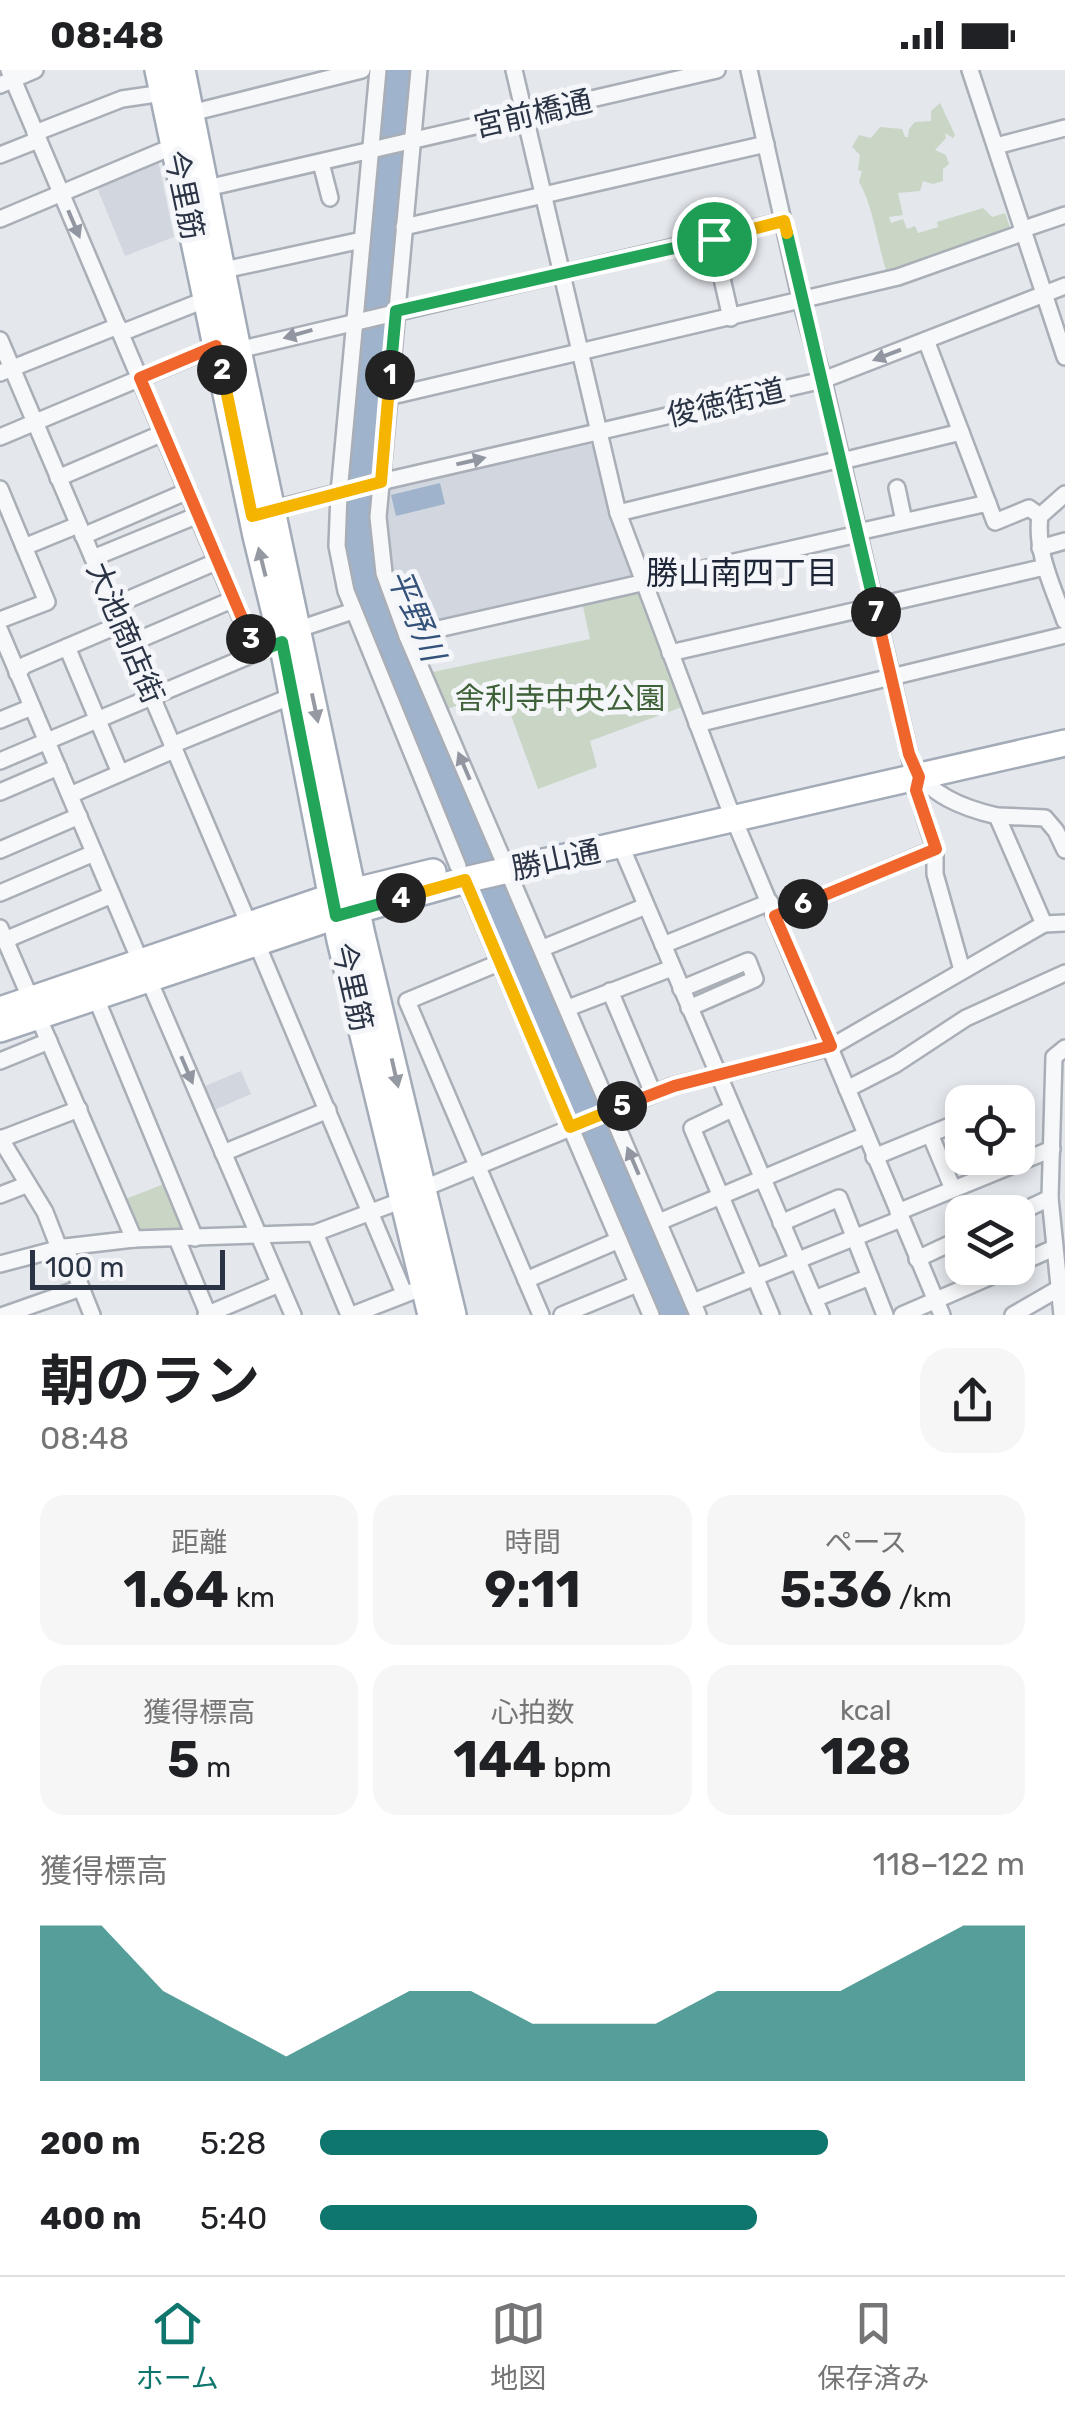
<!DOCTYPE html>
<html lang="ja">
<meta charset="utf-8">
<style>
body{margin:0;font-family:Rubik,"Noto Sans JP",sans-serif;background:#f6f6f6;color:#202124;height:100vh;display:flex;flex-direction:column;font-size:38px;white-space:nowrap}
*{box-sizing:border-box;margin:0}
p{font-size:32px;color:#757577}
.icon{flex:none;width:55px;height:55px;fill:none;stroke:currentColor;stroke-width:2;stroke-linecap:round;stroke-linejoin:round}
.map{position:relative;height:1245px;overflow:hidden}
.drawer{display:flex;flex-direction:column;background:#fff;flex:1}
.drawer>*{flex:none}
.controls{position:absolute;left:945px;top:1015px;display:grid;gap:20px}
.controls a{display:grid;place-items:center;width:90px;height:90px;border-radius:20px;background:#fff;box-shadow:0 5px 15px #0003;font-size:50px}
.scale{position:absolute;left:30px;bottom:25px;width:195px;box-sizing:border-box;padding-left:10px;border:5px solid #2b3445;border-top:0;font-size:28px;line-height:35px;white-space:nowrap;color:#2b3445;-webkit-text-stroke:8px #f4f6f9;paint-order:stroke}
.pin{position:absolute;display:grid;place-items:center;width:85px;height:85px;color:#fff;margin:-42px;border:5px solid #fff;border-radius:50%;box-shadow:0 2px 10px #0007}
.km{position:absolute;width:50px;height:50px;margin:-25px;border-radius:50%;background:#222;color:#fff;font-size:28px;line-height:50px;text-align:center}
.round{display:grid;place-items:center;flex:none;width:105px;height:105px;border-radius:30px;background:#f6f6f6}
.headline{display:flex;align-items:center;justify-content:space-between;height:170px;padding:0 40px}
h1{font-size:55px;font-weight:700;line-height:75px}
.metrics{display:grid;grid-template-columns:repeat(3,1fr);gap:15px;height:170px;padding:10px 40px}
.metrics div{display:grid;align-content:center;border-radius:25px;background:#f6f6f6;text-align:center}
.metrics b{font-size:50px;font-weight:700}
.metrics small{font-size:28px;font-weight:400}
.metrics p{font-size:28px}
.chart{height:280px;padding:20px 40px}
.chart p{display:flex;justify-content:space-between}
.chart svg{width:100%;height:180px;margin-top:10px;fill:#0f766e;opacity:.7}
ul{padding:0 40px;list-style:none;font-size:32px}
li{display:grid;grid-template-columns:160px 120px 1fr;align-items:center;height:75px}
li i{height:25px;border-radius:12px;background:#0f766e}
.status{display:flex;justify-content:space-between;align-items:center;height:70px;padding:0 50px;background:#fff;direction:ltr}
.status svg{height:28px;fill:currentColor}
.tab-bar{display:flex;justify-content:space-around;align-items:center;height:140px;border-top:2px solid #e0e0e0;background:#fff;font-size:28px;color:#757577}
.tab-bar a{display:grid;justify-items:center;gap:5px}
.tab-bar .active{color:#0f766e}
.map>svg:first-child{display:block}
.built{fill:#d2d6de}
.green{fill:#c9d6c5}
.water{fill:#9fb4cc}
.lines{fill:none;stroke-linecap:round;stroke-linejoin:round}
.street-casing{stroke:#a9aeb7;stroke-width:20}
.primary-casing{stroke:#a3abb8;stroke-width:30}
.street{stroke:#f7f8fa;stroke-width:15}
.primary{stroke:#fff;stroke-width:25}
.oneway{fill:#9196a0}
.oneway2{fill:#959aa2}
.split-1-casing{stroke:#fff;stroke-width:20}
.split-2-casing{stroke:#fff;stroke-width:20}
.split-3-casing{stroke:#fff;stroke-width:20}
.split-4-casing{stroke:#fff;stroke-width:20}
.split-5-casing{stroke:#fff;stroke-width:20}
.split-6-casing{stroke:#fff;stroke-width:20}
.split-7-casing{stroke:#fff;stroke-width:20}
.split-8-casing{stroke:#fff;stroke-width:20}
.split-9-casing{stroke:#fff;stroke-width:20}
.split-1{stroke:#22a559;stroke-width:12}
.split-2{stroke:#f5b400;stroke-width:12}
.split-3{stroke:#f0652b;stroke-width:12}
.split-4{stroke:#22a559;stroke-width:12}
.split-5{stroke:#f5b400;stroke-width:12}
.split-6{stroke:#f0652b;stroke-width:12}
.split-7{stroke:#f0652b;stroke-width:12}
.split-8{stroke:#22a559;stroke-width:12}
.split-9{stroke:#f5b400;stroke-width:12}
.labels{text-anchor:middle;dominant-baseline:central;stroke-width:10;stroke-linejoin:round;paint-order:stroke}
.street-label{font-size:30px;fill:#2b3445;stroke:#f4f6f9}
.park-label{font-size:30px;fill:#3f6138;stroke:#f4f6f9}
.neighbourhood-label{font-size:32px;fill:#1d2536;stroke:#f4f6f9}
.water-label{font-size:32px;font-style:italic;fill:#34527a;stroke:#f4f6f9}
</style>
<div class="status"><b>08:48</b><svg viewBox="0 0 49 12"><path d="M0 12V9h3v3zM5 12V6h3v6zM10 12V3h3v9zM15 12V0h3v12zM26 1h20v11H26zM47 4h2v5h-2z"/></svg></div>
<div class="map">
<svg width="1065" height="1245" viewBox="0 0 1065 1245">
<rect width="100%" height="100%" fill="#e4e7ec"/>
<g class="built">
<polygon points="158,90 174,167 125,186 96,115"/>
<polygon points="588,373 595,377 612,452 632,504 629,511 411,559 389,494 384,456 387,425 392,419"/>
<polygon points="241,1001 251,1024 210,1042 200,1018"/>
</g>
<g class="green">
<path d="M940,33L955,65L953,68L945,63L946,68L935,80L946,85L949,94L943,99V111L933,114L923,111L920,121L898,123L903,145L889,147L891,153L903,149L907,159L915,156L918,163L938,157L937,152L983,138L992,147L1005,143L1012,163L887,203C877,173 873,135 859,112L862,101L858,100L860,85L852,77L859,65L871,68L880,57L902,59L905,67H908L909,59L915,52L931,51V41Z"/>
<polygon points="632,520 640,525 682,637 590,671 597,697 538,719 501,618 448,639 433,602 590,569 582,532"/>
<polygon points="169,1112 188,1162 136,1164 123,1130"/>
</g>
<g class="water">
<polygon points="383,0 413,0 372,447 376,494 693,1245 655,1245 355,534 342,460"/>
<polygon points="440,413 445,434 396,446 391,425"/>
</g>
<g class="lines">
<g class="street-casing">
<g id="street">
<polyline points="9,0 256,583"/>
<polyline points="378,0 339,423 337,476 346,521 458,796"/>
<polyline points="419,0 378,447 384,503 407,566 698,1245"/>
<polyline points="514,0 618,443 728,735 942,1245"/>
<path d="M749,0L801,231L823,310L911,692C928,725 963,738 997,746L1044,854"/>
<polyline points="970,0 1065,287"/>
<polyline points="0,15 35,0"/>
<polyline points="191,43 362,0"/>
<polyline points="35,63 122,29 163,23"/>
<polyline points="996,76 1065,58"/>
<polyline points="0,85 38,70"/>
<polyline points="321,93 330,128"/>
<polyline points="207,118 717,0"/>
<polyline points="0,149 174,76"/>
<polyline points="404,157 766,74"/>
<polyline points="1021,160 1065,145"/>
<polyline points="713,169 731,248"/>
<polyline points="224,200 362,170"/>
<polyline points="121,263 207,229"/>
<polyline points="0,270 250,857"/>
<polyline points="926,270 995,452 1029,438 1040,446"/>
<polyline points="238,280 784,151"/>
<polyline points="0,303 118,256"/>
<polyline points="388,327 898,207 1022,163"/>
<polyline points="0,367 217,276"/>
<polyline points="842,391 961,362"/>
<polyline points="58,408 163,363"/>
<polyline points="897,418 904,451"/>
<polyline points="0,419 47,532 0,550"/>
<path d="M1065,424L1040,446C1035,482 1053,517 1065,551"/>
<polyline points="267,441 376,413 823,310 1065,216"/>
<polyline points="618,443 841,389"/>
<polyline points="858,462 988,433"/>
<polyline points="83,466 188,421"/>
<polyline points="24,477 78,455"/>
<polyline points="1040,478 1065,471"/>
<polyline points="93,488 198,445"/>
<polyline points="113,536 218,491"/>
<polyline points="299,559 353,541"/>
<polyline points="0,561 141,893"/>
<polyline points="407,566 858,464"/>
<polyline points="129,574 234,529"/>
<polyline points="67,577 120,703"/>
<polyline points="670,583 1045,497"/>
<polyline points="17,603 25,595 121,554"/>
<polyline points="0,650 32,637"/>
<polyline points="697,654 1065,565"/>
<polyline points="172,675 292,626"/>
<polyline points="0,691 282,572"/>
<polyline points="919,707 916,719 935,779 935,804 962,900"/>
<polyline points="0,722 58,697"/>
<polyline points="70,725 174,680"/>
<polyline points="997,746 1045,748 1056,761 1065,780"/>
<polyline points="621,776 821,1245"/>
<polyline points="0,780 79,746"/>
<polyline points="465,811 651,1245"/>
<polyline points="0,823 94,783"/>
<polyline points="775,846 935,779"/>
<polyline points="0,858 134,1169"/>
<polyline points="5,870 112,825"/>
<polyline points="257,874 404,1223"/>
<polyline points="663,875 770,832"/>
<polyline points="543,878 646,836"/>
<polyline points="501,892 407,931 541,1245"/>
<polyline points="149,910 293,1245"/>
<polyline points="681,919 748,891 755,909 689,938"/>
<polyline points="610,921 653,1023"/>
<polyline points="96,928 195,1168"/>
<polyline points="568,938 672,898"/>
<polyline points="0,991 49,971"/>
<polyline points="847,1019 896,994 966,948 1065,903"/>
<polyline points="732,1039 692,1058 771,1245"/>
<polyline points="930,1064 953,1119"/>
<polyline points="0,1068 45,1142 59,1178"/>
<polyline points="1,1069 79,1039"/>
<polyline points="223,1083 328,1040"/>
<polyline points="874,1087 962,1051"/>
<polyline points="422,1119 673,1016 831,977 1044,854 1065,853"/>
<polyline points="0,1125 26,1115"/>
<polyline points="898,1142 1052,1079"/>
<polyline points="1018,1143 1050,1128"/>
<polyline points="659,1152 866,1065"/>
<polyline points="781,1153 839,1128 885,1245"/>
<polyline points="315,1163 349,1245"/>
<polyline points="177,1169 208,1244"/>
<polyline points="65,1177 92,1245"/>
<polyline points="917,1189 962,1168"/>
<polyline points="0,1194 65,1177 134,1169 315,1163 403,1130"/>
<polyline points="1018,1194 1054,1178"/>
<polyline points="526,1210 619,1170"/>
<polyline points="814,1229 870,1207"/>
<polyline points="693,1232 901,1149"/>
<polyline points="4,1245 81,1218"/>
<polyline points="206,1245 279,1214"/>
<polyline points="352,1245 411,1222"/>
<polyline points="562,1245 637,1214"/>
<polyline points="902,1245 1010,1198"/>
<polyline points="1013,1245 1058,1219 1064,1212"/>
<polyline points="1062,1245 1050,1128 1054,987 1065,978"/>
</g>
</g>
<g class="primary-casing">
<g id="primary">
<polyline points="158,0 256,466 282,572 340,870 431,1245"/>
<polyline points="182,0 238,280 362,865 453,1245"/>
<polyline points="0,940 331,827 433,802"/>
<polyline points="0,959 336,846 469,809 1065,673"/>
</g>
</g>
<use href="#street" class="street"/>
<use href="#primary" class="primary"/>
</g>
<defs><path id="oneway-solid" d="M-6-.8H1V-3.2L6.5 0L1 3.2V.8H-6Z" transform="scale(2.5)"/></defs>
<g class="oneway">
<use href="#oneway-solid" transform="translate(74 154) rotate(67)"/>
<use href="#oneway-solid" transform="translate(298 264) rotate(164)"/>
<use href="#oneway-solid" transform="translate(887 285) rotate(159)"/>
<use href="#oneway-solid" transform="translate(471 391) rotate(-13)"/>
<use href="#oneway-solid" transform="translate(464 696) rotate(-113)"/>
<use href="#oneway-solid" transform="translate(187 1000) rotate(67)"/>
<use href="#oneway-solid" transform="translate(633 1091) rotate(-113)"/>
</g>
<g class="oneway2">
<use href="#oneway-solid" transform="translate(262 492) rotate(-104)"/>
<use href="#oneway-solid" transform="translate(315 638) rotate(78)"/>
<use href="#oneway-solid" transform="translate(395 1003) rotate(77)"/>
</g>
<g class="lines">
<g class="split-1-casing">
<polyline id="split-1" points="390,305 396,241 714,169"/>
</g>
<g class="split-2-casing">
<polyline id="split-2" points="222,300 252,446 381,412 390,305"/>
</g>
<g class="split-3-casing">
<polyline id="split-3" points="222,300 216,276 140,308 251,569"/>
</g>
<g class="split-4-casing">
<polyline id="split-4" points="251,569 256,583 282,572 336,846 401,828"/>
</g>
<g class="split-5-casing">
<polyline id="split-5" points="401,828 465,810 570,1057 622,1036"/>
</g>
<g class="split-6-casing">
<polyline id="split-6" points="622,1036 674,1016 831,976 775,846 803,834"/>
</g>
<g class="split-7-casing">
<polyline id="split-7" points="803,834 936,779 916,720 919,707 909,684 876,542"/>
</g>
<g class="split-8-casing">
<polyline id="split-8" points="787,163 876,542"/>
</g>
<g class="split-9-casing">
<polyline id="split-9" points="714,169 784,151 787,163"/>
</g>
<use href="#split-1" class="split-1"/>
<use href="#split-2" class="split-2"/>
<use href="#split-3" class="split-3"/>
<use href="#split-4" class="split-4"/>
<use href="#split-5" class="split-5"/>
<use href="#split-6" class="split-6"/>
<use href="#split-7" class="split-7"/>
<use href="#split-8" class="split-8"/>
<use href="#split-9" class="split-9"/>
</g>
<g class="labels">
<g class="street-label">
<text transform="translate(533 44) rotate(-13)">宮前橋通</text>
<text transform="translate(184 125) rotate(78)">今里筋</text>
<text transform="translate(726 333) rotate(-13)">俊徳街道</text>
<text transform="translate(125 563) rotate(67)">大池商店街</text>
<text transform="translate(556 790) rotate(-12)">勝山通</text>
<text transform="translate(352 917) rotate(77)">今里筋</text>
</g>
<g class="park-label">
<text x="560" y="629">舎利寺中央公園</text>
</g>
<g class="neighbourhood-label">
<text x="742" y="503">勝山南四丁目</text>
</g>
<g class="water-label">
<text transform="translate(416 545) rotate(67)">平野川</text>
</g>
</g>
</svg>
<div class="controls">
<a><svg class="icon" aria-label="locate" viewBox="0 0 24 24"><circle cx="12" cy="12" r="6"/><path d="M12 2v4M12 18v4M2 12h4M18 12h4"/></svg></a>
<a><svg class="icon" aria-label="layers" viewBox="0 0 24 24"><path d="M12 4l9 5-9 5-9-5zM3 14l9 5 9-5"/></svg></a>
</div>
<div class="scale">100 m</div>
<div class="pin" style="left:714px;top:169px;background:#1e9e55"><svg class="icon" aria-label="arrive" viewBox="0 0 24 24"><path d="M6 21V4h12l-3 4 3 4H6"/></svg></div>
<b class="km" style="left:390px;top:305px">1</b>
<b class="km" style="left:222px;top:300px">2</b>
<b class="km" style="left:251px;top:569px">3</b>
<b class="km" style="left:401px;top:828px">4</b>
<b class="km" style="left:622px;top:1036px">5</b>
<b class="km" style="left:803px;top:834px">6</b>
<b class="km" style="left:876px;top:542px">7</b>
</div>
<section class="drawer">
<div class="headline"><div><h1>朝のラン</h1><p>08:48</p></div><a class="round"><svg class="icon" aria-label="share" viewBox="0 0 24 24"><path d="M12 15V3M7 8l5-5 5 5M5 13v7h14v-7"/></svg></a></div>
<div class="metrics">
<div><p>距離</p><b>1.64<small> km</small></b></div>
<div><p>時間</p><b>9:11</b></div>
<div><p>ペース</p><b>5:36<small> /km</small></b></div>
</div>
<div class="metrics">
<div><p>獲得標高</p><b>5<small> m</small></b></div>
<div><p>心拍数</p><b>144<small> bpm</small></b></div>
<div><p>kcal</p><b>128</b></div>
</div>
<div class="chart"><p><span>獲得標高</span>118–122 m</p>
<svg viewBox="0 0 160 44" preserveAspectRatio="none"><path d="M0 44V6L10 6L20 22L30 30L40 38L50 30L60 22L70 22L80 30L90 30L100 30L110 22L120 22L130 22L140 14L150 6L160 6V44z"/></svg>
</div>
<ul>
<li><b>200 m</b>5:28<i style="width:72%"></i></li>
<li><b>400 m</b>5:40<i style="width:62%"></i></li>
</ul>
</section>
<nav class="tab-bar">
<a class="active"><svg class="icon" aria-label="home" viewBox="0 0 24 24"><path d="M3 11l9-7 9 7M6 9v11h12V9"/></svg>ホーム</a>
<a><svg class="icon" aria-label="map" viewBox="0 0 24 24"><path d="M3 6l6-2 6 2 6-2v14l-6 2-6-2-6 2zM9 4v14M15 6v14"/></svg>地図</a>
<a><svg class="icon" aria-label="saved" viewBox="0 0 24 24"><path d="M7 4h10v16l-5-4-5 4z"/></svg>保存済み</a>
</nav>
